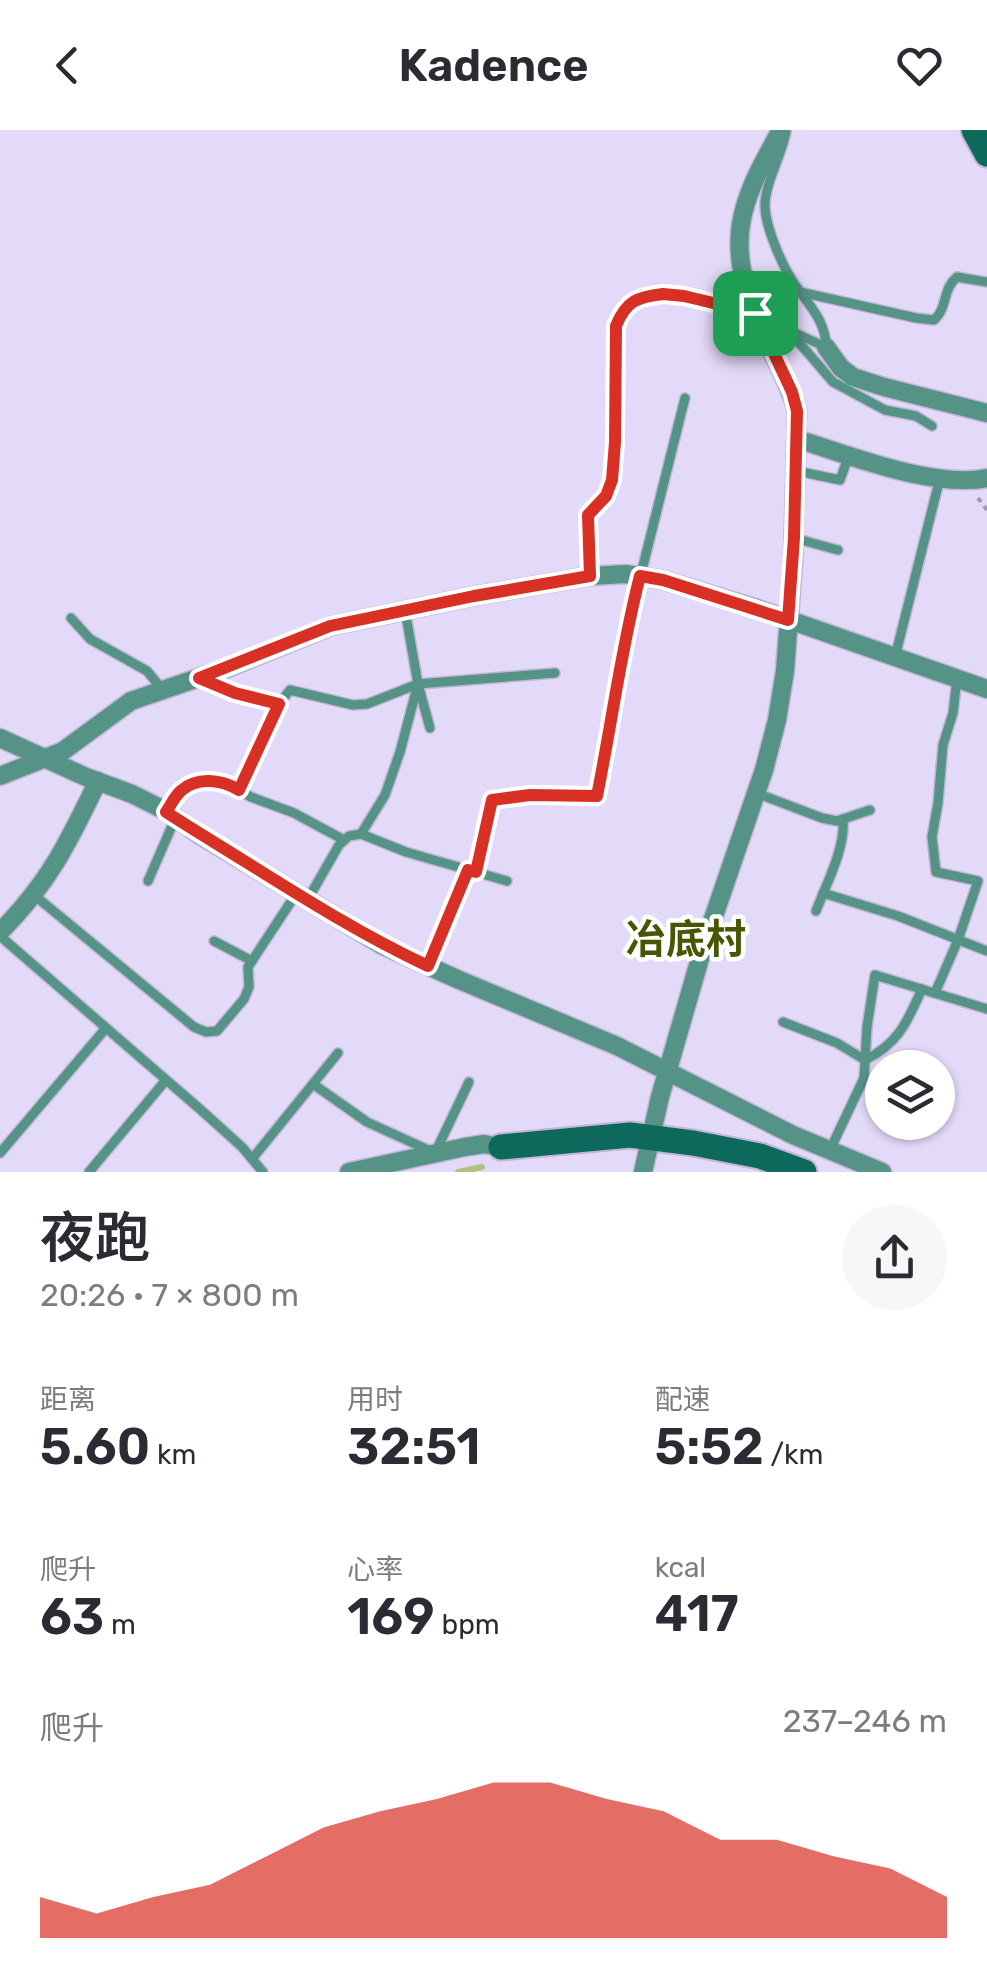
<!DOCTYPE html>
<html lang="zh">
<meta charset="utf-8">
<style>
body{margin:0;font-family:Rubik,"Noto Sans SC",sans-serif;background:#f7f7f7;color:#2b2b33;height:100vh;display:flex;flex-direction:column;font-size:38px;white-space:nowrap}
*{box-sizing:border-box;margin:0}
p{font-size:32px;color:#7c7c81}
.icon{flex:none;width:55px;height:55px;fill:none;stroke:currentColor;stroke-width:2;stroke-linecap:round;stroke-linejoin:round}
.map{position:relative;height:1042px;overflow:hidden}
.panel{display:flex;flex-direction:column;background:#fff;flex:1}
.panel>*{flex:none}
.controls{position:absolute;left:865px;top:920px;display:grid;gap:20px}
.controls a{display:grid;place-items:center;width:90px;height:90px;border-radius:50%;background:#fff;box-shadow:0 2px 8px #0004;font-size:50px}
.pin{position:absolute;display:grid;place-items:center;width:85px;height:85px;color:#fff;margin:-42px;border-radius:20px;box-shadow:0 5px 15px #0006}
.round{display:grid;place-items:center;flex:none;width:105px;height:105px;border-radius:52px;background:#f7f7f7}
.head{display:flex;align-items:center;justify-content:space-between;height:170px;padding:0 40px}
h1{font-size:55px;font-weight:600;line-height:75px}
.figures{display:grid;grid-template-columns:repeat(3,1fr);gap:15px;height:170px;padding:10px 40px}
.figures div{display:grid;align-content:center}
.figures b{font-size:50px;font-weight:600}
.figures small{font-size:28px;font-weight:400}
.figures p{font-size:28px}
.chart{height:280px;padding:20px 40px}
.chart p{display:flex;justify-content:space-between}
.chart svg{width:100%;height:180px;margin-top:10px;fill:#d93025;opacity:.7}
header{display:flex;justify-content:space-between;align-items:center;height:130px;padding:0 40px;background:#fff;font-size:45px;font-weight:600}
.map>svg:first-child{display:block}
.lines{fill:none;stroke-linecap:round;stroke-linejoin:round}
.stream{stroke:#b0c180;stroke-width:6}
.lane-casing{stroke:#c1b7d5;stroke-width:12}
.street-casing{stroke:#c1b7d5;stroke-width:21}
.secondary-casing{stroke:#c1b7d5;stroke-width:29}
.path{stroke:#a298b5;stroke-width:4;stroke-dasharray:5 5;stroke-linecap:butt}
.lane{stroke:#559387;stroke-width:9}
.street{stroke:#559387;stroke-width:18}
.secondary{stroke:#0e695d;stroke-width:25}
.route-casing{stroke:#fff;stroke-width:20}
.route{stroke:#d93025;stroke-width:12}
.labels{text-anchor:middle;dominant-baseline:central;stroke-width:9;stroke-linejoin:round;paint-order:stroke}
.quarter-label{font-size:40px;font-weight:bold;fill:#475603;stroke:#fff}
</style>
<header><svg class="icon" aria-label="back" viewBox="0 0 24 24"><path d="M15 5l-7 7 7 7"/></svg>Kadence<svg class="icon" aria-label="heart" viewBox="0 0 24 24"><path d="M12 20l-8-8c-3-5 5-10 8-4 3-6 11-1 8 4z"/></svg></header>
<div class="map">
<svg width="987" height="1042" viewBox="0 0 987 1042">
<rect width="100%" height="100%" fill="#e3d9f8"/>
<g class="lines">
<polyline class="stream" points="458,1042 482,1037"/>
<g class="lane-casing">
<g id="lane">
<path d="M752,160L776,188L788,200L826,217C826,192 810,176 796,156C783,138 766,99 765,77C764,55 782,25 786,2"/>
<path d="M800,162L916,188L934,190C948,178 942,159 957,147L987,152"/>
<polyline points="790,202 833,252 885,280 916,286 932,296"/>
<polyline points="797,341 840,350 849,325"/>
<polyline points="794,408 838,420"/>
<path d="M590,446L588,385L606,366L612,351L615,312L616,196C618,191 619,186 622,181C645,147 721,174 753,182"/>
<polyline points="405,480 418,554 430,598"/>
<polyline points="71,488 90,509 147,541 162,559"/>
<polyline points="895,527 940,348"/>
<polyline points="201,548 235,563 279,574 239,660"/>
<polyline points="279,574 290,560 353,575 367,574 418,554 555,543"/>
<polyline points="756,663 822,688 837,691 870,680"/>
<polyline points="166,681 180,661 192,654 211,650 228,654 251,667 294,683 344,710"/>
<polyline points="361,704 385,665 400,622 418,554"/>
<polyline points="476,742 491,671 530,665 597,666 630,488 685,268"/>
<polyline points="148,751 175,689"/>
<polyline points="823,763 898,786 987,821"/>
<polyline points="34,765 194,897 206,902 217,901 244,869 249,857 248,837 296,764"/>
<polyline points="308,769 339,715 349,706 361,704 406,722 507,751"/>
<path d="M816,781C826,755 846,717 843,689"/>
<polyline points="0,806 201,980 242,1017 263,1042"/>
<polyline points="214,811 252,831"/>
<polyline points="428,836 468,740"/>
<polyline points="935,863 958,810 978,751 936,742 932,707 938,673 943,615 953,583 957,549"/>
<path d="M783,892L837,913L865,930C899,913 907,892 922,859"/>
<polyline points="313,954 367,992 435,1023 469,952"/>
<polyline points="830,1020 864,948 867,897 875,845 987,879"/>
<polyline points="0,1023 106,898"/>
<polyline points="252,1029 338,923"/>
<polyline points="89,1042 166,950"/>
</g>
</g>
<g class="street-casing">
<g id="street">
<polyline points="826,217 841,238 853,247 884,257 987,283"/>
<path d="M797,309C849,325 934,359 987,348"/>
<polyline points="0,608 86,647 132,664 166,681 197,703 382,815 457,849 617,916 793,1005 882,1042"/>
<polyline points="0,646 63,621 131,571 230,537 331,496 474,466 590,446 626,444 663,450 755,478 987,559"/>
<path d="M0,802C49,753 68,713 98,651"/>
<polyline points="349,1042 465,1017 484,1014 501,1017"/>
<path d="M643,1042L660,967L703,818L764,640L777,590L785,541L793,433L797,281C789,251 772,225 760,196C724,111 738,76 781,0"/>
</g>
</g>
<g class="secondary-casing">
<g id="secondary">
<polyline points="974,0 987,24"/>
<polyline points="501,1017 630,1005 693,1013 760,1026 804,1042"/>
</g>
</g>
<polyline class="path" points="978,368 987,380"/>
<use href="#lane" class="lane"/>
<use href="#street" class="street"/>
<use href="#secondary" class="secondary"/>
</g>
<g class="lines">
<g class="route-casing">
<path id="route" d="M663,164L684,166L755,183L792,262L797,281L794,408L788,490L663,450L640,446C621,519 612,592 597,666L530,665L492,670L476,742L468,740L428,836C364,806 305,769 246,732C219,715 192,699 166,682C171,675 175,665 182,660C198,646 222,650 239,660L279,574L235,563L199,548L330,496L474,466L590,446L588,385L606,366L612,350L615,312L616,196C626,171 637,167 663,164Z"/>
</g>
<use href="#route" class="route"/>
</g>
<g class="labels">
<g class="quarter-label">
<text x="686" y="809">冶底村</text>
</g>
</g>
</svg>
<div class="controls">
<a><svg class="icon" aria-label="layers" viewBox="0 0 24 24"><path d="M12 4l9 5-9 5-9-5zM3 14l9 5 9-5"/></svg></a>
</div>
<div class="pin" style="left:755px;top:183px;background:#1e9e55"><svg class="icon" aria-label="arrive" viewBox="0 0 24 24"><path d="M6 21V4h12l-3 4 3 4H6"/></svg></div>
</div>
<section class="panel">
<div class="head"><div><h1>夜跑</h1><p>20:26 · 7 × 800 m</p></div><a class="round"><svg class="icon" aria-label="share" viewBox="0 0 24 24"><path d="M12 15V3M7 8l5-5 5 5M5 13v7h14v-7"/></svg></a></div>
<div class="figures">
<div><p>距离</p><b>5.60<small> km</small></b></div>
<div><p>用时</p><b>32:51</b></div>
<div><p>配速</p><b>5:52<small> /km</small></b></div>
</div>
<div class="figures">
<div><p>爬升</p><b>63<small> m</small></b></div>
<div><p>心率</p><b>169<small> bpm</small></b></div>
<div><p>kcal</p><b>417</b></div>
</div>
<div class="chart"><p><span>爬升</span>237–246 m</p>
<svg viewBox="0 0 160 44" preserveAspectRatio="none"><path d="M0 44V34L10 38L20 34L30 31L40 24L50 17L60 13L70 10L80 6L90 6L100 10L110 13L120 20L130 20L140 24L150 27L160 34V44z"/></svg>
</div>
</section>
